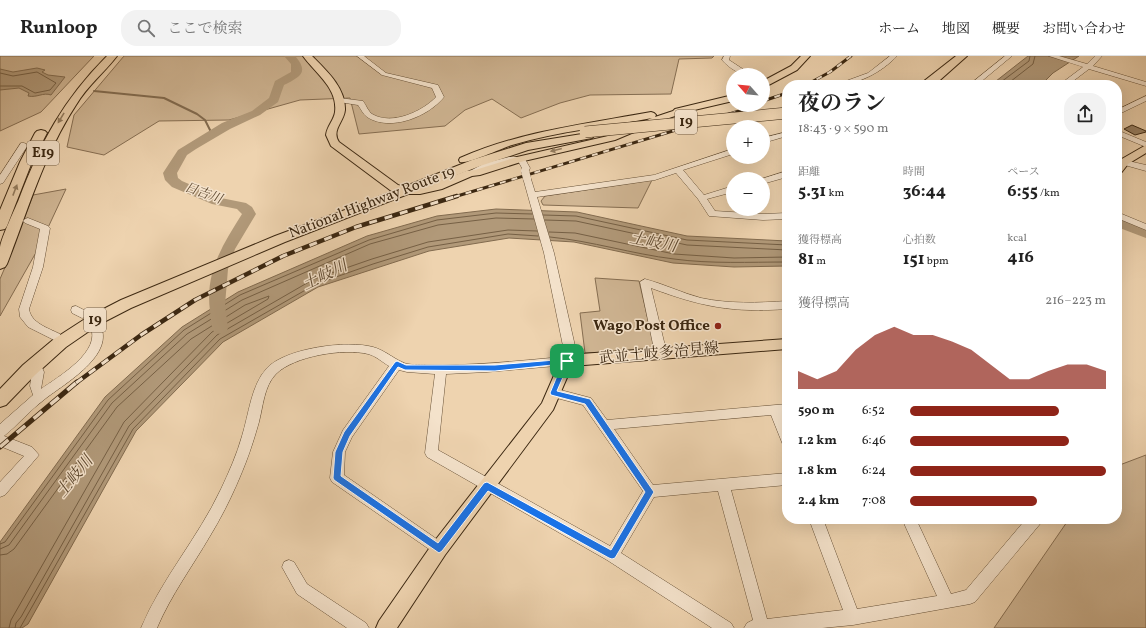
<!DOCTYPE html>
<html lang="ja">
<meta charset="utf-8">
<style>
body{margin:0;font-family:Vollkorn,"Noto Serif JP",serif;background:#f2f2f2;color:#222;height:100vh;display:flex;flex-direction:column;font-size:15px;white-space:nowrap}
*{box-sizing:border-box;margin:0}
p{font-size:13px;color:#767676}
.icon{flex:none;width:22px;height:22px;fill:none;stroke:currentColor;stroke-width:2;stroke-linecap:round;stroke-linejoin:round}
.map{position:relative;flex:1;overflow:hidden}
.drawer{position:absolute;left:782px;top:24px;width:340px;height:444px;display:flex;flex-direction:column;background:#fff;border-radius:16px;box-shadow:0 4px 16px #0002}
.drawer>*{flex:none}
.needle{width:26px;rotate:297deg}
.buttons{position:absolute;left:726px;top:12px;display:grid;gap:8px}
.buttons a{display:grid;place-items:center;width:44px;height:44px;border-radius:50%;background:#fff;box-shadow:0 4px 16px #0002;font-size:20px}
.pin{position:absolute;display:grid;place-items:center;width:34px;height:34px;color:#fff;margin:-17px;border-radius:8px;box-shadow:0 2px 6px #0006}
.round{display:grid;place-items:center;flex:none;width:42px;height:42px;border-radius:16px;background:#f2f2f2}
.head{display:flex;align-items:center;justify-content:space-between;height:68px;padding:0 16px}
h1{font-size:22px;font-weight:700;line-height:30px}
.stats{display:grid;grid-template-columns:repeat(3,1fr);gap:6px;height:68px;padding:4px 16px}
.stats div{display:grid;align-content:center}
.stats b{font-size:17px;font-weight:700}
.stats small{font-size:11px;font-weight:400}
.stats p{font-size:11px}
.chart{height:112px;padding:8px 16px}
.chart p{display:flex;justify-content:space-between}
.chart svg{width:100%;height:72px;margin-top:4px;fill:#8f2418;opacity:.7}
ul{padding:0 16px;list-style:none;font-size:13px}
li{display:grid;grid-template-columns:64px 48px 1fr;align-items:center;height:30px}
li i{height:10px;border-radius:5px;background:#8f2418}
header{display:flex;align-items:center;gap:24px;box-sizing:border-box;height:56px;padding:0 20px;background:#fff;border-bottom:1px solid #e0e0e0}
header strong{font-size:19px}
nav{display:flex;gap:22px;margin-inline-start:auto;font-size:14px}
.search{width:280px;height:36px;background:#f2f2f2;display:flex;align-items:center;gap:10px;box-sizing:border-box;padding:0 14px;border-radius:16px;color:#767676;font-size:15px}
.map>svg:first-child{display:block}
.green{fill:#d0b694;stroke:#866e52}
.water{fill:#b19979;stroke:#826b4f}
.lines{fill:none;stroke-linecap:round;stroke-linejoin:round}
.shore{stroke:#766045;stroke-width:1}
.stream{stroke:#826b4f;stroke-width:2}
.river{fill:#b19979;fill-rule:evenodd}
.building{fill:#988063;stroke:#3b2711}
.minor-casing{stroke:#685238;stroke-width:1}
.major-casing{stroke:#3b2711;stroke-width:2}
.highway-casing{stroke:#3b2711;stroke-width:2}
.minor{fill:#f4e2cb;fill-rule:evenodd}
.major{fill:#eed3af;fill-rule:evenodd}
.highway{fill:#eed3af;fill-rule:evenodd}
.rail-far2-casing{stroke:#3b2711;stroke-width:3}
.rail-far1-casing{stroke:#3b2711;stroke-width:4.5}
.rail-casing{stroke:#3b2711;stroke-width:5}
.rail-far2{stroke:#f4e2cb;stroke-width:2;stroke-dasharray:6;stroke-linecap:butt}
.rail-far1{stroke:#f4e2cb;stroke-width:3;stroke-dasharray:8;stroke-linecap:butt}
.rail{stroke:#f4e2cb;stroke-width:3.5;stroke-dasharray:11;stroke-linecap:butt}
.minor-bridge-casing{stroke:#685238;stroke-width:8;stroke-linecap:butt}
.highway-bridge-casing{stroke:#3b2711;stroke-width:12;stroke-linecap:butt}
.minor-bridge{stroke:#f4e2cb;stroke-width:8}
.highway-bridge{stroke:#eed3af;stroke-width:11}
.oneway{fill:#947d60}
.route{fill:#1a73e8;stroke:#fff;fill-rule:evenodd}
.poi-dot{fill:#8f2418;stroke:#f4e2cb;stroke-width:1.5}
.labels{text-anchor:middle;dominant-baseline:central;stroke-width:3;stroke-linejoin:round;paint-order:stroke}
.far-water-label{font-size:13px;font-style:italic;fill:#5e4930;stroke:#f4e2cb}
.shield{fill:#f4e2cb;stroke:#725f49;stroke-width:1}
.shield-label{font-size:14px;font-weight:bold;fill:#3b2711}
.street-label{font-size:15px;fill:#3b2711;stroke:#f4e2cb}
.poi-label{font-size:15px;font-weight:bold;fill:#3b2711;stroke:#f4e2cb;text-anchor:end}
.water-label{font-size:16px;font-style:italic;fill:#5e4930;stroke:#f4e2cb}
</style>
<header>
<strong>Runloop</strong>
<div class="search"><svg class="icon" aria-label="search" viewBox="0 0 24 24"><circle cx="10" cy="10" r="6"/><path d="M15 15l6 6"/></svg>ここで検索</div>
<nav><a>ホーム</a><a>地図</a><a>概要</a><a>お問い合わせ</a></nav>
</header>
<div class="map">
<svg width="1146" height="572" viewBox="0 0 1146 572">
<rect width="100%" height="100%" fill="#eed3af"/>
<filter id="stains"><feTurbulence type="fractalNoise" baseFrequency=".005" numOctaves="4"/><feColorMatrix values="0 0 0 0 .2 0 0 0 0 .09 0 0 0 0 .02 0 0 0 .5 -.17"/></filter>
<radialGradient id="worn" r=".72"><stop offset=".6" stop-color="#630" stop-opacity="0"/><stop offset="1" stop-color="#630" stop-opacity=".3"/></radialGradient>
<g class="green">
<polygon points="0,0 94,0 41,56 0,75"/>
<polygon points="124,0 714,0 712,2 679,3 671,38 590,39 560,47 521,62 492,43 465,54 445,70 359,78 350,42 300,44 229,64 159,65 104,99 67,91 74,59"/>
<polygon points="652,124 638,152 543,149 541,145 545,140"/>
<polygon points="66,133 38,193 0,260 0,223 12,195 33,139"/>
<polygon points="595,222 639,225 655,294 585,297 580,257 600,255"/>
<polygon points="1146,399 1146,572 994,572 1069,463 1117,463 1117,410"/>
</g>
<g class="water">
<polygon points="1028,0 1079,0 1053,17 1041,29 991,29"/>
<path d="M37,12L45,14L42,16L48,19L65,21L51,39C43,36 37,42 28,40L29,37L19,32L0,34V13L13,16Z"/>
<polygon points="496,153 577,156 687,180 787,185 787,210 734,211 673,207 574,186 509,182 429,195 318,231 223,286 136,375 28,568 22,572 0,572 0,486 105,341 182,271 238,236 367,180 437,160"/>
</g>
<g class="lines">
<g class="shore">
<polyline points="0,17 13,20 37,16 56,27 50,34 35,37 22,30 0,30"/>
<polyline points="997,29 1029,5 1030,0"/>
<polyline points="1006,29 1033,8 1035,0"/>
<polyline points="543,159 576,160 687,184 787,189"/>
<polyline points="545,164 576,165 687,189 787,194"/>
<polyline points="549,176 575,177 674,198 734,202 787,201"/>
<path d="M550,181C592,185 632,198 674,203C711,208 749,206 787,206"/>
<polyline points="0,488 5,486 108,344 184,274 240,239 369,184 437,164 496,157 532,158"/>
<polyline points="0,493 9,489 112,347 187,278 242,244 370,188 438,169 496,162 534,163"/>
<polyline points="0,499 7,498 14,493 117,351 191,283 245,249 269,240 268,243 212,276 124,366 11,564 9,572"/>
<polyline points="15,572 16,567 21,561 129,370 217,279 314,223 372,203 428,186 508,174 537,175"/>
<polyline points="20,572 133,373 220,283 316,228 373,208 428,191 508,178 538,180"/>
</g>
<polyline class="stream" points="94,35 164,42 197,58 205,64 212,78"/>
<g class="river">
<path d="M284,0H295C310,17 299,21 284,29L278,46L260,59L230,73L196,93L187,99L177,117L178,122L182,125L221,142L246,147L252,151L256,158L235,193L228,213L225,249L228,272L226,276L220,278L214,276C211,270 211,263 210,255C205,216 222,190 242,158L237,153L212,148L172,131L165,124L163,117L178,94L222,67L252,55L269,42L275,25L291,16V8Z"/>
<polygon points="1117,162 1146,172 1146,182 1117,171"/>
</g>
</g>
<polygon class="building" points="1132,69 1146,75 1146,76 1135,79 1124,73"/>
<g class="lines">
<g class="minor-casing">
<g id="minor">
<path d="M357,0H364L386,17L438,29L444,41C428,61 390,76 367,61C363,58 361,53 358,49L339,46L335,44L339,42L363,45C366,49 368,55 372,58C392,70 423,55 436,41L432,32L382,19Z"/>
<path d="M724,0H730L729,4L752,19C740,19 730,13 722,4Z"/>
<path d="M890,0H897C882,16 858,29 835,29L868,17Z"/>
<polygon points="1005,0 1012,0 977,29 969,29"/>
<polygon points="1049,0 1059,0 1087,8 1095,0 1102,0 1093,10 1146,26 1146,30 1089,13 1068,29 1059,29 1083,11"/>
<polygon points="1146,40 1146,45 1117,59 1117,54"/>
<polygon points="1117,74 1146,86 1146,91 1117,79"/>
<polygon points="787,76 787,80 763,87 763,82"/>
<polygon points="21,87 24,87 28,89 3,127 0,128 0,119"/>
<path d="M733,93V98L683,114L704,139L733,130V136L707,143L715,155L763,158L787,157V163L763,164L709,160L698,143L676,117L655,124L537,141L554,197L575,290L571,308L567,309L487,316L446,318L438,394L610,490L643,435L583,349L549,340L547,337L549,334L553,332L591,342L607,364L787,348V358H783L787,369V390L783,389L771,359L614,373L653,429L787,417V429L731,434L767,563L843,554L809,463H823L857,553L937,540L902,463H916L951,538L966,534L1026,463H1042L1040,468L975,546L970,548L853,569L822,572H744L747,567L753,564L718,435L654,441L621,497L731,567L734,572H712L607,504L427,401L425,397L435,318L407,316L399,314L352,381L345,396L344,419L444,488L446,493L444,498L439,500L332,426L330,422L333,396L343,374L389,310C382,306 376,300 368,298C344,292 294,300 276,318C264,330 263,351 259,366C255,380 251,393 246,406C236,432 224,457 210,480C192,511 171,539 157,572H141C162,522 198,482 221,433C229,416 237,398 242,380C249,358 251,329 267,312C286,292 347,284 373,291C384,294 393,302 402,306C409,310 420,308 426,309C471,310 517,305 562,301L563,290L544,197L523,122L524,120H530L535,136L654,119Z"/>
<polygon points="509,101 524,101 530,112 528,117 522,117 522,112 518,105 515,105 498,108 470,120 466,117 485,107"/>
<polygon points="1121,104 1124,104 1146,109 1146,115 1121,108 1120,106"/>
<polygon points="787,115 787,121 766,127 763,128 763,123 761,123"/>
<polygon points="1117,156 1146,168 1146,174 1117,162"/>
<path d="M28,162L48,170L50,172L43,211L29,253C31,267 48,272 60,278L61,281L60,284L56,285L28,271L20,261L19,253L33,211L40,173L25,167L23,165L25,163Z"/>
<path d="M645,223C664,228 682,237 701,242C729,248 758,247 787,245V253C733,257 702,251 651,232L667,298L665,301L661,302L657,301L655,298L640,226Z"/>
<polygon points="76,250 86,255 87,258 86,261 82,262 72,257 71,254 72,251"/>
<path d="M95,266L99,267C118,298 64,328 45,343C30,354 18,369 4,380L32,391L39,399L5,439L0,441V426L24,400L0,390V368L33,339L30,330L32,316L28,314L26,311L28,308L32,307L41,309L44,316L41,333C58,321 103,295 90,270L91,267Z"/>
<polygon points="289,504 294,506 307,528 366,567 369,572 347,572 297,538 282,511 284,506"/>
</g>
</g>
<g class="major-casing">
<g id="major">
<path d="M303,0H312C326,14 346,32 345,54C344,66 331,74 339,86L398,129L412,132L427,130L466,115L475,114L517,101L608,80L652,62C605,71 558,75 512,89C502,92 468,108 460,106L459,104L460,102C521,75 586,68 651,56L654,57L656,59L655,61L673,55L675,53L733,39V45L690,55L660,65L615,84L524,105L480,119L472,120L442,133L420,138H403L390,134L331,90L326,79C327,70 334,64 335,56C338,32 315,17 303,0Z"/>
<polygon points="801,0 810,0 797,14 763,32 763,25 791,10"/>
<polygon points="1146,89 1146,97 1128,108 1121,117 1117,118 1117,108 1120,104"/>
<polygon points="787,283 787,293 572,310 553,354 445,499 397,572 376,572 379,565 433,487 542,347 562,301 567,299"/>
</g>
</g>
<g class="highway-casing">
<g id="highway">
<path d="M107,0H117C104,17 87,30 76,49C44,98 28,154 7,208L5,211L0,213C0,206 0,198 0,191C2,180 14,155 19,143C41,86 63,44 107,0Z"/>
<polygon points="956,0 967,0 940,24 931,29 919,29"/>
<polygon points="41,74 45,75 47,77 32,106 7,170 5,173 0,174 0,154 20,106 35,77 37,75"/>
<polygon points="588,77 592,78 594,80 592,82 528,94 480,110 285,186 131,252 98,269 66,291 35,319 6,349 0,351 0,333 23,309 54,283 88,261 121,244 275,180 353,151 472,104 526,87"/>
</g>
</g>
<use href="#minor" class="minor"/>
<use href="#major" class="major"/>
<use href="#highway" class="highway"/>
<g class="rail-far2-casing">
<g id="rail-far2">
<polyline points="806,29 830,16 851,0"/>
<polyline points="763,45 787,37"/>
<polyline points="454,141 759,49"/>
</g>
</g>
<g class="rail-far1-casing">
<polyline id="rail-far1" points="76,327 141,279 195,244 283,200 356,171 457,140"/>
</g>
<g class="rail-casing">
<polyline id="rail" points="0,391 77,326"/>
</g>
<use href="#rail-far2" class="rail-far2"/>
<use href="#rail-far1" class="rail-far1"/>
<use href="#rail" class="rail"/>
<g class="minor-bridge-casing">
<polyline id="minor-bridge" points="525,115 527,122"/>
</g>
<g class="highway-bridge-casing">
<polyline id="highway-bridge" points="585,76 787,57"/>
</g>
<use href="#minor-bridge" class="minor-bridge"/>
<use href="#highway-bridge" class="highway-bridge"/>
</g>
<defs><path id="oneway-solid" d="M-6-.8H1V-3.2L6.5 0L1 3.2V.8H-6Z"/></defs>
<g class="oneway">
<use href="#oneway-solid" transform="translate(61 62) rotate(121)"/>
<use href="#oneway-solid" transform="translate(556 94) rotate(166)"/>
<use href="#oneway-solid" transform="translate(15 134) rotate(-69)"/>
</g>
<path class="route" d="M567,303L570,305L557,335L590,343L654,436L615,502L612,503L609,502L488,435L442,495L439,497L334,424L333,422L335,396L344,376L395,306L397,305L406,309H495ZM562,308L550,337L551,339L585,348L645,436L611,494L487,426L484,427L438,487L341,420L343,396L350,380L398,311L405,314L495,315Z"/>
<circle class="poi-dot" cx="718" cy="270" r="4"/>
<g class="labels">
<g class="far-water-label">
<text transform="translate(203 138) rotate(20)">日吉川</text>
</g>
<g class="shield">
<rect x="675" y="54" width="22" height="24" rx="3"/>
<rect x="27" y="85" width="32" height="24" rx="3"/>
<rect x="84" y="252" width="22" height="24" rx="3"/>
</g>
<g class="shield-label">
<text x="686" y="66">19</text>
<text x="43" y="97">E19</text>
<text x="95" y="264">19</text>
</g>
<g class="street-label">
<text transform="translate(372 147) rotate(-21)">National Highway Route 19</text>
<text transform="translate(659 298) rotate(-5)">武並土岐多治見線</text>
</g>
<g class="poi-label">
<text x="710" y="270">Wago Post Office</text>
</g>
<g class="water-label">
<text transform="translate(653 187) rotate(11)">土岐川</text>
<text transform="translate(325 220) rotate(-26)">土岐川</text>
<text transform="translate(75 421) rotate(-51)">土岐川</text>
</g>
</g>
<rect width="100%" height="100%" filter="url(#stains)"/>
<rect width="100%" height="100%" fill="url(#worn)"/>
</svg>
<div class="buttons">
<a><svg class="needle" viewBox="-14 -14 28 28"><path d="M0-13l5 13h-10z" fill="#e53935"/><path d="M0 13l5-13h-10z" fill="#767676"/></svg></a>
<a>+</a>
<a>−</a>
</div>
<div class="pin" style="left:567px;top:305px;background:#1e9e55"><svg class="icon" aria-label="arrive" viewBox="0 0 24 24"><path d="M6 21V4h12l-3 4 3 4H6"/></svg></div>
<section class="drawer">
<div class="head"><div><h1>夜のラン</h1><p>18:43 · 9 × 590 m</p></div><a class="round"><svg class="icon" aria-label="share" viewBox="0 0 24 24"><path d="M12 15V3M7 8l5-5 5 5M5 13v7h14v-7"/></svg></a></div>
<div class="stats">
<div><p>距離</p><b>5.31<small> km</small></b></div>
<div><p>時間</p><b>36:44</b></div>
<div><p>ペース</p><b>6:55<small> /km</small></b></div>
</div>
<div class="stats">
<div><p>獲得標高</p><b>81<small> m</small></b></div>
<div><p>心拍数</p><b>151<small> bpm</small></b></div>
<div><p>kcal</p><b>416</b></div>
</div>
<div class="chart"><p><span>獲得標高</span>216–223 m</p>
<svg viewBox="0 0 160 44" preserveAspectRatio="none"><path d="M0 44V33L10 38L20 33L30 20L40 11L50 6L60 11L70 11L80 15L90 20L100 29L110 38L120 38L130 33L140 29L150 29L160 33V44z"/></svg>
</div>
<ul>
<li><b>590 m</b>6:52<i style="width:76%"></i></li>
<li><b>1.2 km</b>6:46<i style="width:81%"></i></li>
<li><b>1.8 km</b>6:24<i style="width:100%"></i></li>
<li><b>2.4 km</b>7:08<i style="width:65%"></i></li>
</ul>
</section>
</div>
